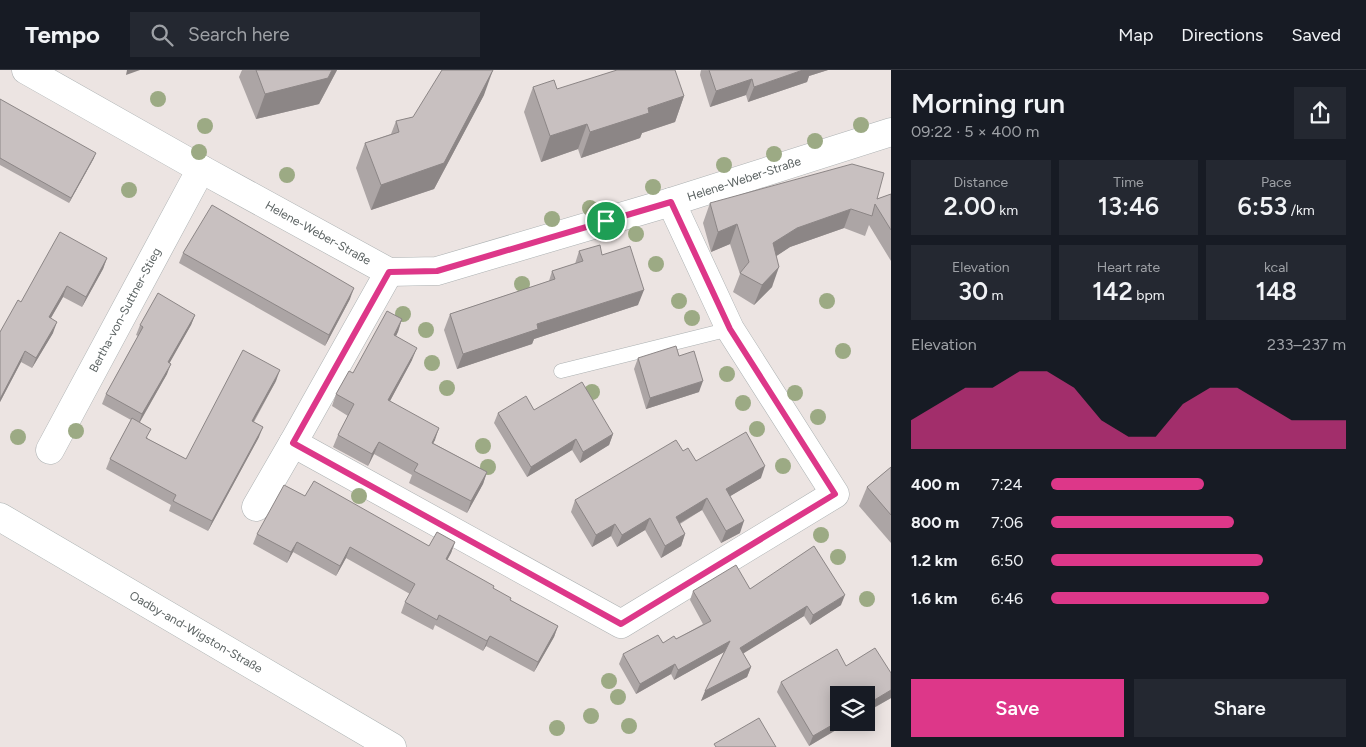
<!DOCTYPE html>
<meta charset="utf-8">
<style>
body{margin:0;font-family:Figtree,sans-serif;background:#242831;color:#f1f3f6;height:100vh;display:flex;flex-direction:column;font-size:19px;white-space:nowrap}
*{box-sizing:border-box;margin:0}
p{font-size:16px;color:#9ea1a6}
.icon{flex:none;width:28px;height:28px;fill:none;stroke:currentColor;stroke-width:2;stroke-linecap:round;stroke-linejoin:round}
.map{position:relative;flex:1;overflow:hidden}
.side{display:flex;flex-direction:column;background:#171b24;width:475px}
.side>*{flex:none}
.buttons{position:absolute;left:830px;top:616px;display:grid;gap:10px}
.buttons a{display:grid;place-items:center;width:45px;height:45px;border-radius:0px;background:#171b24;box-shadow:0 2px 12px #0003;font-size:25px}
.pin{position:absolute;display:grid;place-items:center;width:42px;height:42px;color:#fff;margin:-21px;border:2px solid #fff;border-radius:50%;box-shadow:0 1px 5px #0007}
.round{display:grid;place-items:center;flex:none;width:52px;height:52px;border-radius:0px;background:#242831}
.summary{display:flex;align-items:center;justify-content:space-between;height:85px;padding:0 20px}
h1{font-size:28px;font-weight:600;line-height:38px}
.figures{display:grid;grid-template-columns:repeat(3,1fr);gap:8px;height:85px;padding:5px 20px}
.figures div{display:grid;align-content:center;border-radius:0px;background:#242831;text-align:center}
.figures b{font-size:25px;font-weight:600}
.figures small{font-size:14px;font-weight:400}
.figures p{font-size:14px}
.chart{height:140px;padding:10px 20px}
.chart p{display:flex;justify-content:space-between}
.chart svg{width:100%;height:90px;margin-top:5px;fill:#dd3789;opacity:.7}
.primary-button{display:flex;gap:10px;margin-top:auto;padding:10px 20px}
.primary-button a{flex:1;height:58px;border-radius:0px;background:#dd3789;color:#fff;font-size:20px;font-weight:600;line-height:58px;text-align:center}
.primary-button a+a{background:#242831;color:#f1f3f6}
ul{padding:0 20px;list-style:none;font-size:16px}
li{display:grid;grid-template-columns:80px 60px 1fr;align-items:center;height:38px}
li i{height:12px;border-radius:6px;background:#dd3789}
header{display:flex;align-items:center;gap:30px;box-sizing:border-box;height:70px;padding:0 25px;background:#171b24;border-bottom:1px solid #363941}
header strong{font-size:24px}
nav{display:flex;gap:28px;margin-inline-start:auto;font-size:18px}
.search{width:350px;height:45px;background:#242831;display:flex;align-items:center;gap:12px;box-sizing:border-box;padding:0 18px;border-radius:0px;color:#9ea1a6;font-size:19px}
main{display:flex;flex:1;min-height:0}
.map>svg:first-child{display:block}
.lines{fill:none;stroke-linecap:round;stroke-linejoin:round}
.service-casing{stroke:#acb1b2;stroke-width:15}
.minor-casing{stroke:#acb1b2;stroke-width:29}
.secondary-casing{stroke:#abb2b2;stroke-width:29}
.service{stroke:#fff;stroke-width:14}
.minor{stroke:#fff;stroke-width:28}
.secondary{stroke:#fff;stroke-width:28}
.tree{fill:#9caa84}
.wall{fill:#aca5a5}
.shaded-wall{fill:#8c8686}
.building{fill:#c8c0c0;stroke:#8c8686}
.route-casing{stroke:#fff;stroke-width:10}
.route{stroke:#dd3789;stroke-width:6}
.labels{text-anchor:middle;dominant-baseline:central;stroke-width:4;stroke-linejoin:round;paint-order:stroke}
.street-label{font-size:12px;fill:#5b6262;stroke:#fff}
</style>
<header>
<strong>Tempo</strong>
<div class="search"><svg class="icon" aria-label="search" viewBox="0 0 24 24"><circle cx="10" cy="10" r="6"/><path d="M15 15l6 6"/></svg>Search here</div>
<nav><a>Map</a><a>Directions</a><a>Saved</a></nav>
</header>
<main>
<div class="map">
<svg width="891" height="677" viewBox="0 0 891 677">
<rect width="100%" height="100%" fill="#ece4e2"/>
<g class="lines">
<g class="service-casing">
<polyline id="service" points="561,301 730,259"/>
</g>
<g class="minor-casing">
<g id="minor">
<polyline points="26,0 201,99 389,202 437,201 671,132 891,62"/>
<polyline points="389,202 293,373 621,554 835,424 730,259 671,132"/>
<polyline points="50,380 201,99"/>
<polyline points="256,437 293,373"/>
</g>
</g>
<g class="secondary-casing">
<polyline id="secondary" points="0,447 392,677"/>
</g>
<use href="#service" class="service"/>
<use href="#minor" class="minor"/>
<use href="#secondary" class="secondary"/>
</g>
<g class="tree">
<circle cx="158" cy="29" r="8"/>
<circle cx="861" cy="55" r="8"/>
<circle cx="205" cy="56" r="8"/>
<circle cx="815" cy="71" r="8"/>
<circle cx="199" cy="82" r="8"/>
<circle cx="774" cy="84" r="8"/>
<circle cx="724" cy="95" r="8"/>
<circle cx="287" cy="105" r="8"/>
<circle cx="653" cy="117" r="8"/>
<circle cx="129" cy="120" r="8"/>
<circle cx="590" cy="138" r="8"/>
<circle cx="552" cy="149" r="8"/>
<circle cx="636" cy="164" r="8"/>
<circle cx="656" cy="194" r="8"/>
<circle cx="522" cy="214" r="8"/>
<circle cx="679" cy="231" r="8"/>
<circle cx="827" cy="231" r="8"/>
<circle cx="403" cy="244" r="8"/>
<circle cx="692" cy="248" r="8"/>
<circle cx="426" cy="260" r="8"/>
<circle cx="843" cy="281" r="8"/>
<circle cx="432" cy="293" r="8"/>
<circle cx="727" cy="304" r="8"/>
<circle cx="447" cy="318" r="8"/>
<circle cx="592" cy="322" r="8"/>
<circle cx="795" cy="323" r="8"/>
<circle cx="743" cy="333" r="8"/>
<circle cx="818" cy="347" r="8"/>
<circle cx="757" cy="359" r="8"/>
<circle cx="76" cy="361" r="8"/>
<circle cx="18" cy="367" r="8"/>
<circle cx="483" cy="376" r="8"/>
<circle cx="783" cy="396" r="8"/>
<circle cx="488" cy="397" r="8"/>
<circle cx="359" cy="426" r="8"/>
<circle cx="821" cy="465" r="8"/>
<circle cx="838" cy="487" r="8"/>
<circle cx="867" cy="529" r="8"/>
<circle cx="609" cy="611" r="8"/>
<circle cx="618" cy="627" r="8"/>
<circle cx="591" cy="646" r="8"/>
<circle cx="629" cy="656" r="8"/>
<circle cx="557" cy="658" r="8"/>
</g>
<g class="wall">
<polygon points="242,0 337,0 319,34 256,49 239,7"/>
<polygon points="701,0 828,0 809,6 807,12 748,32 746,25 710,37 700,5"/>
<polygon points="533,17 557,19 684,26 675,52 642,63 640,68 581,88 578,79 541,92 524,42"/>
<polygon points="484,25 434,119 371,140 356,98 365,73 391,64 396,51 413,47"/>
<polygon points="0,29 94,88 69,133 0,95"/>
<polygon points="891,124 891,191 869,155 865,166 844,158 790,177 776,186 772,217 754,235 733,222 740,204 730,174 711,182 703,153 710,133 877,129"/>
<polygon points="579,181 602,185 638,235 534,269 532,274 457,299 444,260 450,244 549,211 552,201 575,194"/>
<polygon points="183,183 350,229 325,276 179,193"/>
<polygon points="107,188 103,199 82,237 63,227 51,248 53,263 32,298 21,292 0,332 0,262 21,232"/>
<polygon points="195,245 191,255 169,293 167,304 140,352 148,369 186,389 276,311 254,352 259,367 208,461 169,441 171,435 106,399 110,389 131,350 102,334 106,324 138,266 136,265 140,255"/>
<polygon points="402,249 396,266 412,290 390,331 435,370 433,373 487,402 483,414 467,443 409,413 412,405 374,384 368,396 333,377 338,365 348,346 332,336 336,324 353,303"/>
<polygon points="679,286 699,322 646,339 634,299 638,288"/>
<polygon points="534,340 613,364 609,375 580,393 572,380 527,407 494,353 498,343"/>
<polygon points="683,381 696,391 761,408 730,426 740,463 721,473 702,440 680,454 685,464 681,476 661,488 645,460 617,477 611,466 592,477 571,442 575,430"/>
<polygon points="891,397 891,473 859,436 867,417"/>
<polygon points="305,426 429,476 455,472 451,483 447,490 493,518 510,530 558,556 554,567 534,602 486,576 483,581 435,555 433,560 401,543 405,532 410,524 346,488 336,506 293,482 287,493 253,474 257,464"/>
<polygon points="750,519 841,535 810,555 804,546 743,583 751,597 747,607 701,631 724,582 674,610 671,604 636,624 619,594 623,584 676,569 703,554 690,530 693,521"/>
<polygon points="846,596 891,603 891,628 809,676 777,622 781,612"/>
</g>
<g class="shaded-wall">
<polygon points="127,0 140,0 126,5"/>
<polygon points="332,0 337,0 319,34 256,49 265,24"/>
<polygon points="493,0 484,25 434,119 371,140 381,115"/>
<polygon points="803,0 828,0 809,6 807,12 748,32 754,17"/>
<polygon points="752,9 746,25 710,37 716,21"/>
<polygon points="684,26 675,52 642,63 640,68 581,88 590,62 648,38"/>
<polygon points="587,54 578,79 541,92 550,66"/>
<polygon points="96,83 94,88 69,133 71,128"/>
<polygon points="851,139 844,158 790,177 766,193 773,173 797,158"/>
<polygon points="737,154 730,174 711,182 718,162"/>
<polygon points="107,188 103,199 82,237 86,227"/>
<polygon points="779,197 772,217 754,235 762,215"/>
<polygon points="67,216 63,227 45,258 49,247"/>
<polygon points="354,218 350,229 325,276 329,265"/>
<polygon points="644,220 638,235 534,269 532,274 457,299 463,284 537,254"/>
<polygon points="195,245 191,255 164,303 168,292"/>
<polygon points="402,249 398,262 390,278 394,265"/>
<polygon points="57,252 53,263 32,298 36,288"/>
<polygon points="417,278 412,290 384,342 388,330"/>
<polygon points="25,281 21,292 0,332 0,329"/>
<polygon points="171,294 167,304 138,355 142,344"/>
<polygon points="280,300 276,311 248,361 252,351"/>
<polygon points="703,311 699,322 646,339 650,328"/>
<polygon points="263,357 259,367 208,461 212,451"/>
<polygon points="439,358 435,370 427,385 432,373"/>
<polygon points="613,364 609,375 580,393 583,382"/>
<polygon points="576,369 572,380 527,407 531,397"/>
<polygon points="379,372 374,384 368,396 372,384"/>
<polygon points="765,396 761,408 722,431 726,419"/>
<polygon points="487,402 483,414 467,443 471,431"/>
<polygon points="707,428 702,440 671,458 676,447"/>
<polygon points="650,448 645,460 617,477 622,465"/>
<polygon points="744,451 740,463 721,473 726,461"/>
<polygon points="615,454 611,466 592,477 596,465"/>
<polygon points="685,464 681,476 661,488 665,476"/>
<polygon points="297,472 293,482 287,493 291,482"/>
<polygon points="455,472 451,483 442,500 446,489"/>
<polygon points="350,477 346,488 336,506 340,496"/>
<polygon points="845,525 841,535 810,555 813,545"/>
<polygon points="807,536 804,546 736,588 740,578"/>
<polygon points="558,556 554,567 534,602 538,592"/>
<polygon points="490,566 486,576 483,581 487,571"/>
<polygon points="730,571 726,581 674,610 678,600"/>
<polygon points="675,594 671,604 636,624 640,614"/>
<polygon points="751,597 747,607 701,631 705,621"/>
<polygon points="891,620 891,628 866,642 866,635"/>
<polygon points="839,651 839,652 849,652 809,676 813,666"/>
</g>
<g class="building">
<polygon points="256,0 332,0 328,8 265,24"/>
<polygon points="442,0 493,0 444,93 381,115 365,73 399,62 396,51 413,47"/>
<polygon points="617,0 675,0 684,26 648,38 649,43 590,62 587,54 550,66 533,17 554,10 557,19"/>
<polygon points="709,0 803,0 754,17 752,9 716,21"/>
<polygon points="0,29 96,83 71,128 0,88"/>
<polygon points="852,94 884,103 877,129 891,124 891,160 875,134 872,146 851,139 797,158 773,173 779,197 762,215 740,203 749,192 737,154 718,162 710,133"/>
<polygon points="212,135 354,218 329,265 183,183"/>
<polygon points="60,162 107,188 86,227 67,216 49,247 57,252 36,288 25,281 0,329 0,262 18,230 21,232"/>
<polygon points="600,175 602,185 630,176 644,220 537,254 538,259 463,284 450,244 555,209 552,201 583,191 579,181"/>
<polygon points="158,223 195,245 168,292 171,294 142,344 106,324 143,257 140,255"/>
<polygon points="387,241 402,249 394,265 417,278 388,330 439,358 432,373 487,402 471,431 414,401 418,394 379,372 372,384 338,365 354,334 336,324 349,301 353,303"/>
<polygon points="676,276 679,286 694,281 703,311 650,328 638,288"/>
<polygon points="243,280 280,300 252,351 263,357 212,451 173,431 176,425 110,389 132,348 151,359 146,368 186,389"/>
<polygon points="582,312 613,364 583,382 576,369 531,397 498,343 526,326 534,340"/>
<polygon points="746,362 765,396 726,419 744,451 726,461 707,428 676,447 685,464 665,476 650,448 622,465 615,454 596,465 575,430 676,370 683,381 688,378 696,391"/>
<polygon points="891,397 891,445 867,417"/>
<polygon points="314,411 429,476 437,462 455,472 446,489 494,516 493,518 511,528 510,530 558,556 538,592 490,566 487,571 439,545 437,550 405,532 415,514 350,477 340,496 297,472 291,482 257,464 284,415 305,426"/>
<polygon points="814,476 845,525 813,545 807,536 740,578 751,597 705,621 730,571 678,600 675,594 640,614 623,584 658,565 663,573 674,566 676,569 711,551 693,521 736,495 750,519"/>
<polygon points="875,578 891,603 891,620 866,635 866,625 839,625 839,651 813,666 781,612 837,579 846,596"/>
<polygon points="759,648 776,677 716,677 714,674"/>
</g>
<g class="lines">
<g class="route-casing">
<polygon id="route" points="671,132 730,259 835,424 621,554 293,373 389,202 437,201"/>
</g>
<use href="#route" class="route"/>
</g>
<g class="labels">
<g class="street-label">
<text transform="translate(744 109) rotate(-18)">Helene-Weber-Straße</text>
<text transform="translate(318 163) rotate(29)">Helene-Weber-Straße</text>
<text transform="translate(125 240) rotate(-62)">Bertha-von-Suttner-Stieg</text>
<text transform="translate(196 562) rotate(30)">Oadby-and-Wigston-Straße</text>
</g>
</g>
</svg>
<div class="buttons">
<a><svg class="icon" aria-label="layers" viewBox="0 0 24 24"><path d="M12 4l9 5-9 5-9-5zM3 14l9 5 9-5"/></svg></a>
</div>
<div class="pin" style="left:606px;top:151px;background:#1e9e55"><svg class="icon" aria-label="arrive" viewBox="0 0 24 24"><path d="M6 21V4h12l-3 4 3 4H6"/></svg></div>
</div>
<section class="side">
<div class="summary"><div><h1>Morning run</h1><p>09:22 · 5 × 400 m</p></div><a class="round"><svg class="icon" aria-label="share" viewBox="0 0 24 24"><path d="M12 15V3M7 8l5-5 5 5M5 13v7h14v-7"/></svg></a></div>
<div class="figures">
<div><p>Distance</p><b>2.00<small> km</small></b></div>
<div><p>Time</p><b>13:46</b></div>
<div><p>Pace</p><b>6:53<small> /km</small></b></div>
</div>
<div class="figures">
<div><p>Elevation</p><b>30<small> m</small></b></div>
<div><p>Heart rate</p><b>142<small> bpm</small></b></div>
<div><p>kcal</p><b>148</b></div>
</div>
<div class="chart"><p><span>Elevation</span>233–237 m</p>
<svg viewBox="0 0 160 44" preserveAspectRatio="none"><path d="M0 44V30L10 22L20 14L30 14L40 6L50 6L60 14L70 30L80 38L90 38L100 22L110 14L120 14L130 22L140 30L150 30L160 30V44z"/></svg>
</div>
<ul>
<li><b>400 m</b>7:24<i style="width:52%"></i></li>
<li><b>800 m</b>7:06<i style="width:62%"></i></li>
<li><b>1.2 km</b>6:50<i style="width:72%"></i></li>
<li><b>1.6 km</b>6:46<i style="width:74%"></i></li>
</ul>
<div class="primary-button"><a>Save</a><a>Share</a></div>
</section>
</main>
